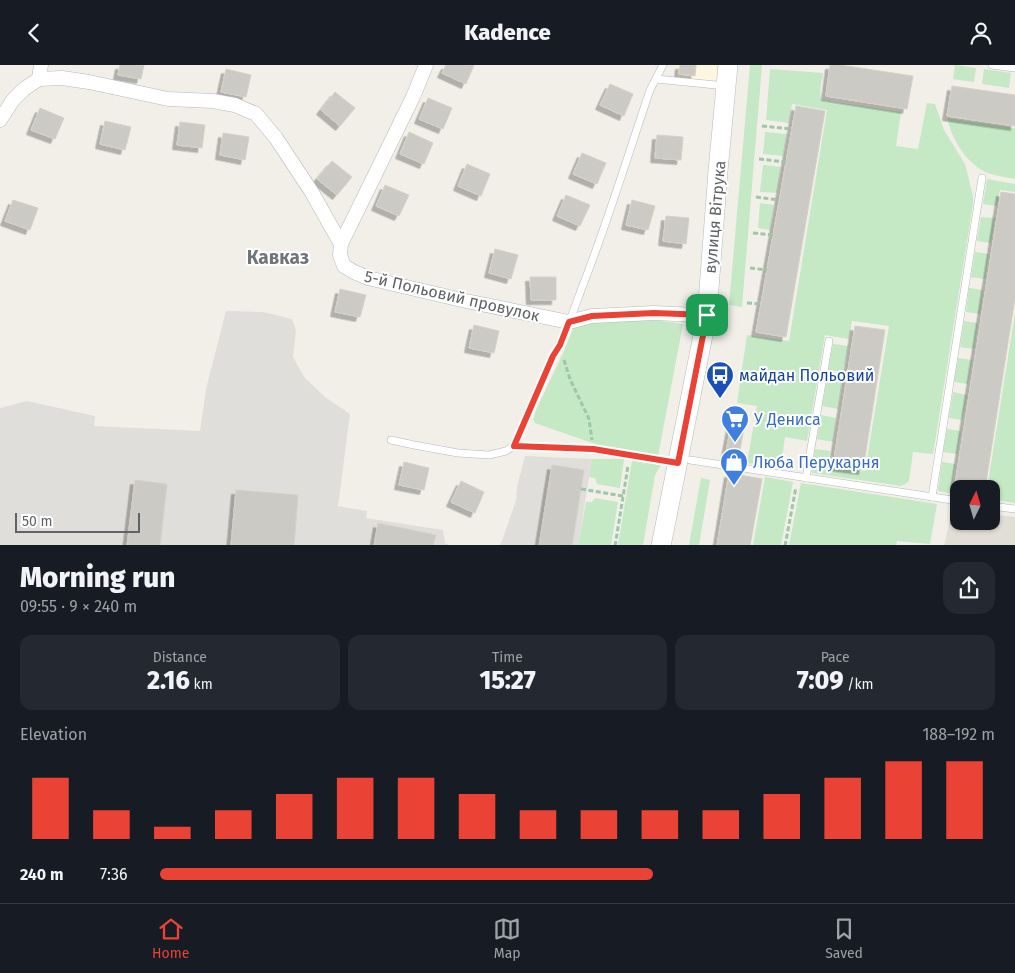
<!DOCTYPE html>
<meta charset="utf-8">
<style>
body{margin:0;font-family:"Fira Sans",sans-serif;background:#242831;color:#f1f3f6;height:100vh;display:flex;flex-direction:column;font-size:19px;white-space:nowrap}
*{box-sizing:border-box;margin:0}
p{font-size:16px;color:#9ea1a6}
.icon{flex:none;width:28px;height:28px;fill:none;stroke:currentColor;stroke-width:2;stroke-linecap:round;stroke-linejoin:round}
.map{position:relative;height:480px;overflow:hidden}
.panel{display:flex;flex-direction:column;background:#171b24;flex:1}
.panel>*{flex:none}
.needle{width:32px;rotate:5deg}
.controls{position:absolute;left:950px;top:415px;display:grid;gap:10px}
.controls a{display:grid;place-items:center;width:50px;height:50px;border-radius:10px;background:#171b24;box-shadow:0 1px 4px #0004;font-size:25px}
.scale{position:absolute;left:15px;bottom:12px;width:125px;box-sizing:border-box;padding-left:5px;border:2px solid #5f6368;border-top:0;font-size:14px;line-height:18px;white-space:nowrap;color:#5f6368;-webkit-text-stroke:4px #fff;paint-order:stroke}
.pin{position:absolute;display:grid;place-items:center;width:42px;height:42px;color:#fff;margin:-21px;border-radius:10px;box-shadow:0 2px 8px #0006}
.round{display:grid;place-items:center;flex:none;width:52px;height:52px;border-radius:15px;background:#242831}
.summary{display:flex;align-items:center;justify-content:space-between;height:85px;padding:0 20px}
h1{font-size:28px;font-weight:800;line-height:38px}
.stats{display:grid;grid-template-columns:repeat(3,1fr);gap:8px;height:85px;padding:5px 20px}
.stats div{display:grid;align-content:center;border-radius:12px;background:#242831;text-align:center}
.stats b{font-size:25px;font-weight:800}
.stats small{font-size:14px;font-weight:400}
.stats p{font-size:14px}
.chart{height:140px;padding:10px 20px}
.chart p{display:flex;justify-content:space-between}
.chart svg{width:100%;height:90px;margin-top:5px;stroke:#ea4335;stroke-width:6}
ul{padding:0 20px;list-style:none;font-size:16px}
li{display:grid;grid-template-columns:80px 60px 1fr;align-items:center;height:38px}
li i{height:12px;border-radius:6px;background:#ea4335}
header{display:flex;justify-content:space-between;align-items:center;height:65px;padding:0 20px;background:#171b24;font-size:22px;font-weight:800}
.menu{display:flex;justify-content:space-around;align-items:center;height:70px;border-top:1px solid #363941;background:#171b24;font-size:14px;color:#9ea1a6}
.menu a{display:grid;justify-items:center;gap:2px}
.menu .current{color:#ea4335}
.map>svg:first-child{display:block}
.commercial{fill:#fef7e0}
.industrial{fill:#e0deda}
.education{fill:#e1ded6}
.green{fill:#c5e8c5}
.building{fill:#cccac5;stroke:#d6d1c6;filter:url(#shadow)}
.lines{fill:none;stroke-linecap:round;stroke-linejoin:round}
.lane-casing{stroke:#b5b8bc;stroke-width:8}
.street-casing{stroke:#b5b8bc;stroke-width:15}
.secondary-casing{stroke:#b6babf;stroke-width:20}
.path{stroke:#9cc7a9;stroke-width:3;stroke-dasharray:5 2.5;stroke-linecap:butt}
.lane{stroke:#fff;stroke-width:7}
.street{stroke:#fff;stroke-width:14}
.secondary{stroke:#fff;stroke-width:19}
.route-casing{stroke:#fff;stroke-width:10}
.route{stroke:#ea4335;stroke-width:6}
.labels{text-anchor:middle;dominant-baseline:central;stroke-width:4;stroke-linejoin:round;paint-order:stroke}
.street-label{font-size:16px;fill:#5f6368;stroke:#fff}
.transit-label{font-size:16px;fill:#164399;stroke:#fff;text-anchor:start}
.shop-label{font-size:16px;fill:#366cbe;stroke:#fff;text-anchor:start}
.quarter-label{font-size:19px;font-weight:bold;fill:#70757a;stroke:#fff}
</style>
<header><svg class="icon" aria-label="back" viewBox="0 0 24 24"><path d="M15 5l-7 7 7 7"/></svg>Kadence<svg class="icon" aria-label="person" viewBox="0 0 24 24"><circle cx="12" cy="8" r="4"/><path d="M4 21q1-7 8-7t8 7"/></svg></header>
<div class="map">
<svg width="1015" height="481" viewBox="0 0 1015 481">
<defs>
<filter id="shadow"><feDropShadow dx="-4.5" dy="4.5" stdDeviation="0" flood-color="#0004"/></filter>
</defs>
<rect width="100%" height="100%" fill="#f1efe8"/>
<polygon class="commercial" points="678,0 717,0 716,16 677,13"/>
<g class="industrial">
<polygon points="226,246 263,247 292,254 296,265 293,292 304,312 325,332 350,349 338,441 367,446 366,453 443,465 445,478 449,480 0,480 0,343 27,336 95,351 94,361 200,366 206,324"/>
<polygon points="525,391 592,394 578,480 499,481 502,476 516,435 517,422"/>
</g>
<polygon class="education" points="953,444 959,445 959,456 991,456 991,449 1015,452 1015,480 944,480"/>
<g class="green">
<polygon points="750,0 762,0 742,242 729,240"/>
<polygon points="955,0 976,3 974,17 953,14"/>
<path d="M770,4L823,8C822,16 818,28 822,35L901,47L896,81L918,84L927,38L935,39L944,65L965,99L973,131V139L933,389L913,387L909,416L905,419L901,421L812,408L815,384L830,386L828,402L865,406L889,261L852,256L849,274L825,270L807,376L785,372C783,382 784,396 774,402L747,398L757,341L737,338L747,270L789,276L827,45L792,39L789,58L766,55Z"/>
<polygon points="984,4 1011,8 1009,23 982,19"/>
<path d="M947,53L1015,63V114C1006,112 996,111 988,108C966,99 952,74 947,53Z"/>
<polygon points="765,67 787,69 783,91 763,89"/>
<polygon points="763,100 781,102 777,128 760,127"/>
<polygon points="987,114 1015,119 1015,127 1000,125 997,141 983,139"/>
<polygon points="760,138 774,140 770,165 758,163"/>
<polygon points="981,152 995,153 991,178 977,176"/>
<polygon points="975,187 989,189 985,214 971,212"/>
<polygon points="969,223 983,225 980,249 966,247"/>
<polygon points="1015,248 1015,438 991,434 991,424 987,424"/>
<polygon points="654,255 683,259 658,391 598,380 535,358 533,355 536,345 563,288 573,264 575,261 602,256 626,256"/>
<polygon points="964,256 978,258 974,284 960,282"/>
<polygon points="833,279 848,281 843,307 828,305"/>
<polygon points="958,293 972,295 968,319 954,317"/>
<polygon points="827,315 842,318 838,344 822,341"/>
<polygon points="953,327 967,330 962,355 949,353"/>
<polygon points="821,350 836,353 833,377 817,374"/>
<polygon points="947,364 961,366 957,389 943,387"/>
<polygon points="592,394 624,394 620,423 597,419 595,413 589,412"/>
<polygon points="632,396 661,400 655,410 643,480 618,480"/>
<polygon points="942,397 955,399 952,421 967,424 959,424 959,430 938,426"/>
<polygon points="765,412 793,417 781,480 753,480"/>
<polygon points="701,413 710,415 699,480 689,480"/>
<polygon points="801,418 937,439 930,479 897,476 896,481 789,480"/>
<polygon points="595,433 618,437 611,480 578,480 586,437 592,437"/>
</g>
<g class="building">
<polygon points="120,0 144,0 141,14 118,10"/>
<polygon points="446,0 474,0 466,19 442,8"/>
<polygon points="680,0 696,0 695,11 679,9"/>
<polygon points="830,0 840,0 913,11 907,44 826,31"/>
<polygon points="226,4 251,10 246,32 221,27"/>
<polygon points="610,19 633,29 624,51 600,40"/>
<polygon points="952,21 1015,30 1015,61 947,51"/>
<polygon points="335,27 355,43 340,61 321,45"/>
<polygon points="428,33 452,43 443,64 419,54"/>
<polygon points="796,41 825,46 786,272 756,267"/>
<polygon points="40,43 64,53 55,74 31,65"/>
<polygon points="105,56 131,62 125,85 100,79"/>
<polygon points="180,57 205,60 202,83 177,80"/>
<polygon points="409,67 433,78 424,99 400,89"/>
<polygon points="223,68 249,72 245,95 220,90"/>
<polygon points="657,70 683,72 681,95 655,93"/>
<polygon points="582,88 606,98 597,119 573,109"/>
<polygon points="332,96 352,112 337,130 317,114"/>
<polygon points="467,99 490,109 481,131 458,121"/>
<polygon points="385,120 409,130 399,151 376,141"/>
<polygon points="1001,127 1015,129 1015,233 985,424 979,424 955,420"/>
<polygon points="566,130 590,140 580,161 557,151"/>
<polygon points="13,135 38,143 30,165 5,156"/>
<polygon points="632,135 655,141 648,165 626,160"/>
<polygon points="666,151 689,153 686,179 663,176"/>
<polygon points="495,184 518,190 511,214 489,208"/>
<polygon points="530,212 556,212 556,235 531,235"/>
<polygon points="340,224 366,230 360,252 335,247"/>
<polygon points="474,260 499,266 494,288 469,283"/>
<polygon points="855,261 885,265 863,405 833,401"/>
<polygon points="734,345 747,348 739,390 726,387"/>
<polygon points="404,397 429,403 424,425 399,420"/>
<polygon points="552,400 584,405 572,481 539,481"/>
<polygon points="729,408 762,414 750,481 717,481"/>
<polygon points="135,415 167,419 160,481 127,481"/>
<polygon points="461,416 484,427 475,448 451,437"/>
<polygon points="236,425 298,430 294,481 231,481"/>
<polygon points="378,458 436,470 433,481 374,481"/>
</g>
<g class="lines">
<g class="lane-casing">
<g id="lane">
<path d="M663,0L650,25C628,90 608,156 583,220C574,244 566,269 553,291L513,381L593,385L677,398"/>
<polyline points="992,0 1015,3"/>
<polyline points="656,14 726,21"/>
<polyline points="391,375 414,380 458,388 489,390 506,386 513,381"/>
<polyline points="690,395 959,436"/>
<polyline points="806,413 829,276"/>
<polyline points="932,432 982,113"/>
<polyline points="991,441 1015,444"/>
</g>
</g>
<g class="street-casing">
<g id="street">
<polyline points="39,14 41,0"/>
<polyline points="0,55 13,35 24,24 39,14 62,13 89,17 168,34 213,36 235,40 256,49 276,73 311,126 341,179 340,190 344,201 354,207 368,213 466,236 569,257 592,251 654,248 718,251"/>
<polyline points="341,179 413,32 426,0"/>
</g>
</g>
<g class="secondary-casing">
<polyline id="secondary" points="661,481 707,250 718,106 728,0"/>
</g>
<g class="path">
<polyline points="762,61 792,64"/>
<polyline points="759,94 786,97"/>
<polyline points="756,132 779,135"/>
<polyline points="753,168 773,170"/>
<polyline points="750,203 767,205"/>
<polyline points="747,238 761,239"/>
<polyline points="564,295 570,314 589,354 592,375"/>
<polyline points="581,424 623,431"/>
<polyline points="615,481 628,401"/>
<polyline points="785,481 796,422"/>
</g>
<use href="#lane" class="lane"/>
<use href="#street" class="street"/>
<use href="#secondary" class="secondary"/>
</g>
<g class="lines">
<g class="route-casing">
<polygon id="route" points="654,248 707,250 678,398 593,384 514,381 553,291 560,280 569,257 592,251"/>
</g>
<use href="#route" class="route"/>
</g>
<defs>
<g id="bus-pin" transform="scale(1.4375)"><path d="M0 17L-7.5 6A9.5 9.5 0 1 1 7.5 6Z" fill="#1a4fb4" stroke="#fff"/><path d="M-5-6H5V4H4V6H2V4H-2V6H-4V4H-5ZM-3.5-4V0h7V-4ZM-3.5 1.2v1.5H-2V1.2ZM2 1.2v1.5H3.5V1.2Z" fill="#fff"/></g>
<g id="supermarket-pin" transform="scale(1.4375)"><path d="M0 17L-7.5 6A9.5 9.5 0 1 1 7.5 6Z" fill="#3f7fe0" stroke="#fff"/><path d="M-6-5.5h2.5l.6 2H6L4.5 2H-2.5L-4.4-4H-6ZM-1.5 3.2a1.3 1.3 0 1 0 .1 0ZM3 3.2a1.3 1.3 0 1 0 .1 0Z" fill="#fff"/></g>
<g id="shop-pin" transform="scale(1.4375)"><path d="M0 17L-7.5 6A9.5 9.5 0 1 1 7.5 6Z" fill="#3f7fe0" stroke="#fff"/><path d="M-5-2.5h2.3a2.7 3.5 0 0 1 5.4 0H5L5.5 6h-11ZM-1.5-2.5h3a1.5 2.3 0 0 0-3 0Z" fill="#fff"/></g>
</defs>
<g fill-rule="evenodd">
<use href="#bus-pin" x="720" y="310"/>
<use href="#supermarket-pin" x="735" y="354"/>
<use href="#shop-pin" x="734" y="397"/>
</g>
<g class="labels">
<g class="street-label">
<text transform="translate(715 152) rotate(-85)">вулиця Вітрука</text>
<text transform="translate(452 231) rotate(13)">5-й Польовий провулок</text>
</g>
<g class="transit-label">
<text x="739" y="310">майдан Польовий</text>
</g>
<g class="shop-label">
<text x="754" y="354">У Дениса</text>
<text x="753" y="397">Люба Перукарня</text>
</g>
<g class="quarter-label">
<text x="278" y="192">Кавказ</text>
</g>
</g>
</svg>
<div class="controls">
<a><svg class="needle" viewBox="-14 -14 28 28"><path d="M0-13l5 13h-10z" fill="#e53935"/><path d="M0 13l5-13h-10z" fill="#9ea1a6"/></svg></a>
</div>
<div class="scale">50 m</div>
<div class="pin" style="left:707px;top:250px;background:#1e9e55"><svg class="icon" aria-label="arrive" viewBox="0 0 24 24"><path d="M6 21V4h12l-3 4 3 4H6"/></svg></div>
</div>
<section class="panel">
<div class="summary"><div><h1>Morning run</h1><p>09:55 · 9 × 240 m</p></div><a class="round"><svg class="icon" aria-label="share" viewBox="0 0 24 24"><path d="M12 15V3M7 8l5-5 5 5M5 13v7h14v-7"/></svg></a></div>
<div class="stats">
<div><p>Distance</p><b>2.16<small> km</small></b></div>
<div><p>Time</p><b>15:27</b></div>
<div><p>Pace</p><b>7:09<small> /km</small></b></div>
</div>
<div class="chart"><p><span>Elevation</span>188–192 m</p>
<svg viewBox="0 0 160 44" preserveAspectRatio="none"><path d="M5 44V14M15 44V30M25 44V38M35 44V30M45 44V22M55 44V14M65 44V14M75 44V22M85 44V30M95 44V30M105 44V30M115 44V30M125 44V22M135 44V14M145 44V6M155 44V6"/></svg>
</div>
<ul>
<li><b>240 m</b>7:36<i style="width:59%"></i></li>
</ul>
</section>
<nav class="menu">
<a class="current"><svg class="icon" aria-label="home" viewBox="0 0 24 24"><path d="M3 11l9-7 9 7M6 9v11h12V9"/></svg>Home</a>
<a><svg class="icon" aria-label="map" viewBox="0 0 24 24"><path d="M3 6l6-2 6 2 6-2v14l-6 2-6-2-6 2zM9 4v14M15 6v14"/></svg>Map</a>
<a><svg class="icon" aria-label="saved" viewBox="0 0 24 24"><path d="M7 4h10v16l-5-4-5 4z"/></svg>Saved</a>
</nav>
